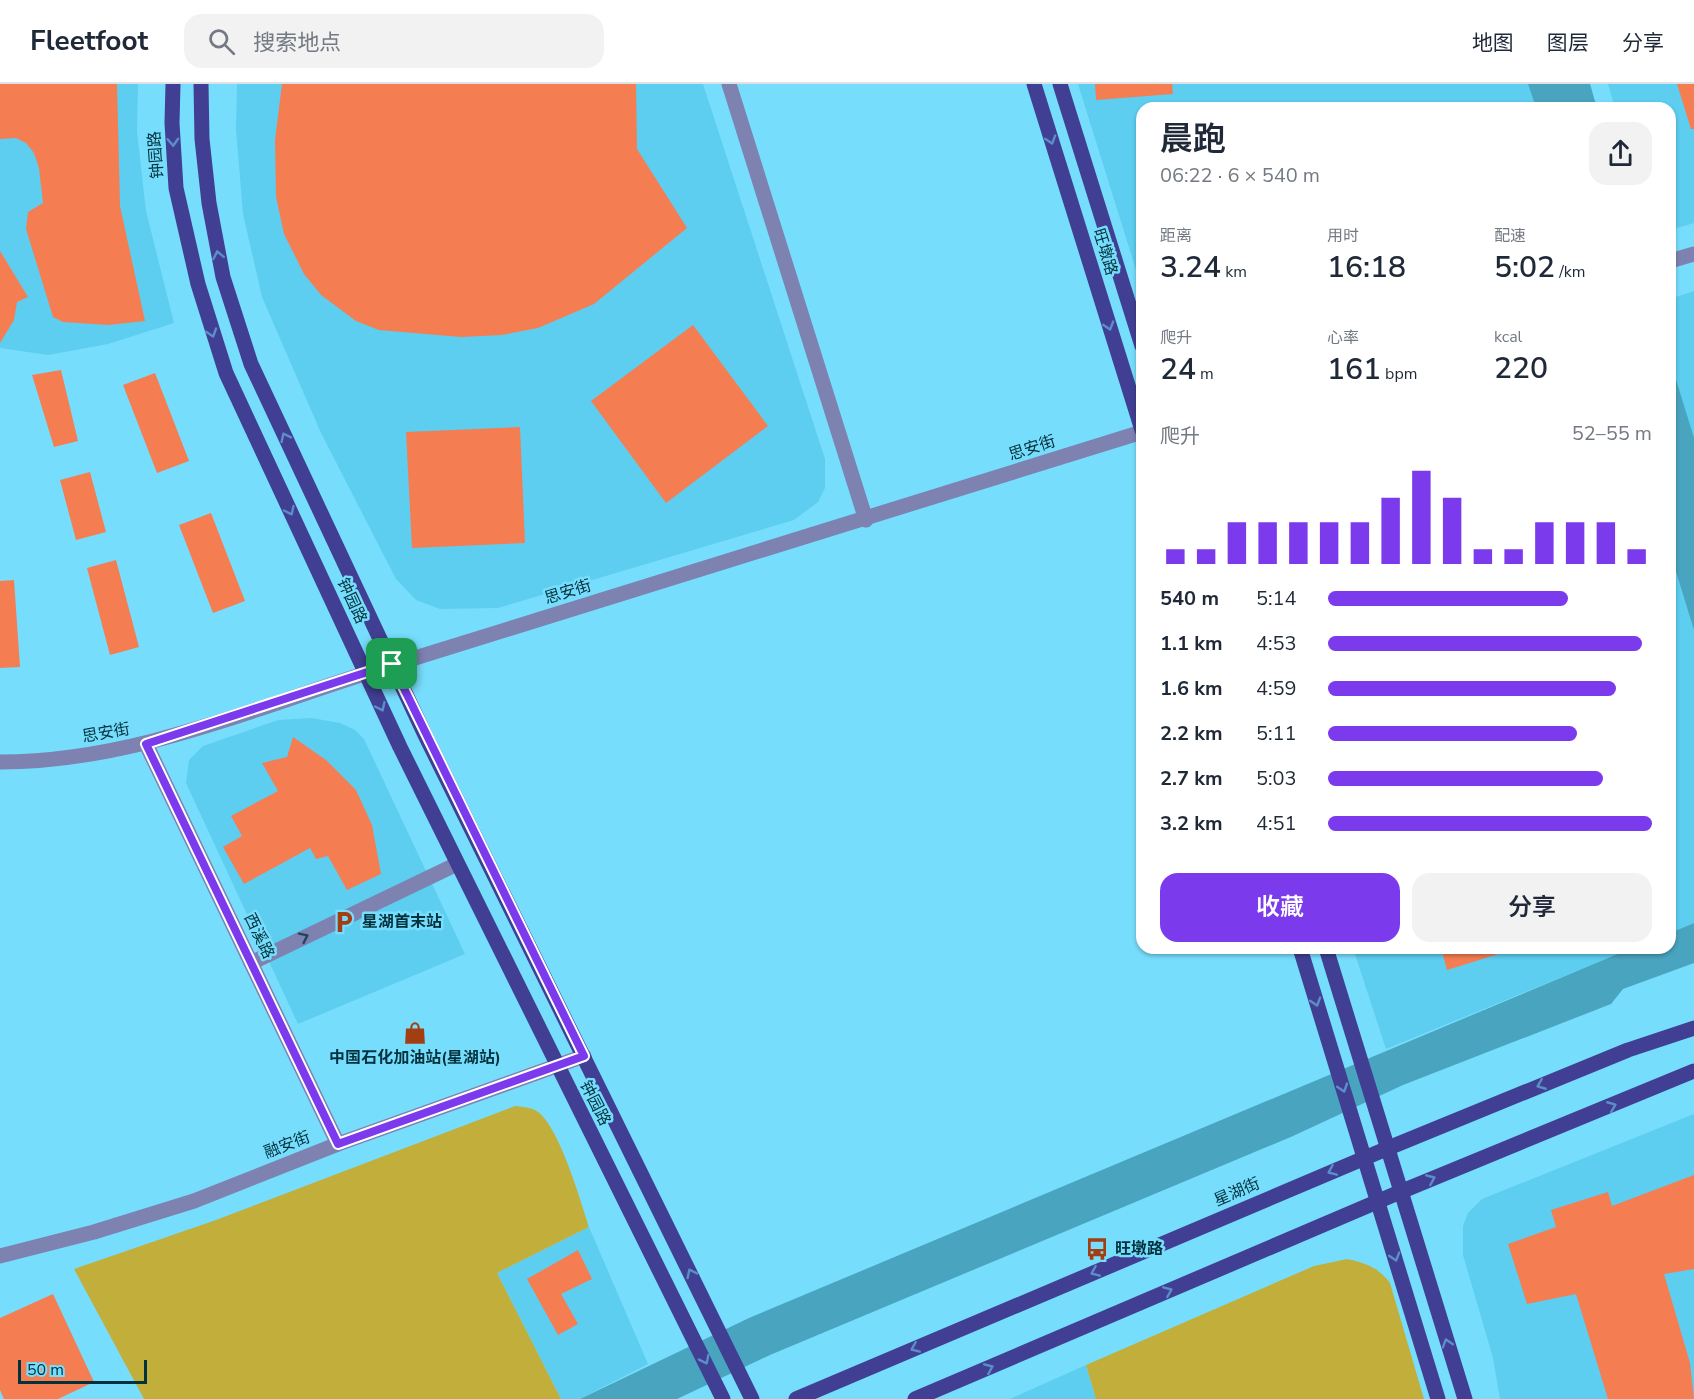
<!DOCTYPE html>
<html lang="zh">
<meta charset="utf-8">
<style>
body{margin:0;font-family:"Nunito Sans","Noto Sans SC",sans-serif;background:#f2f2f3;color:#1f2937;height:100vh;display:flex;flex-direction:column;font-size:22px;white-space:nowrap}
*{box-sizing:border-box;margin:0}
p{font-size:20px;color:#747a83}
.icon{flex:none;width:33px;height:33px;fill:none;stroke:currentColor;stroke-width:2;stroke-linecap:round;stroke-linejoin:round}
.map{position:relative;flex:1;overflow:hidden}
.details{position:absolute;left:1136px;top:18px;width:540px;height:852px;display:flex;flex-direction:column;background:#fff;border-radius:18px;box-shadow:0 2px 4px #0004}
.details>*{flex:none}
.scale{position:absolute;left:18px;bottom:15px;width:129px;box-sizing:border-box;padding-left:6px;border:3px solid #02323e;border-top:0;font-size:16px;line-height:21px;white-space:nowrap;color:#02323e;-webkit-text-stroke:4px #77ddfc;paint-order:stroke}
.pin{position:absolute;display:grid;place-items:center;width:51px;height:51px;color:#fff;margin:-26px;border-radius:12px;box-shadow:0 3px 9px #0006}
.round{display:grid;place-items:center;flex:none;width:63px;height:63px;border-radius:18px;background:#f2f2f3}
.overview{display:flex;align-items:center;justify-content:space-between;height:102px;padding:0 24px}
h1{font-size:33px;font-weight:600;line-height:45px}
.figures{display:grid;grid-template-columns:repeat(3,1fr);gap:9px;height:102px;padding:6px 24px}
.figures div{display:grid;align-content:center}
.figures b{font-size:30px;font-weight:600}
.figures small{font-size:16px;font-weight:400}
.figures p{font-size:16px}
.chart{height:168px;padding:12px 24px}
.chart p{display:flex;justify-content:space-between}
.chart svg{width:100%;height:108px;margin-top:6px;stroke:#7c3aed;stroke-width:6}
.cta{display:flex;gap:12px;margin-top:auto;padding:12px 24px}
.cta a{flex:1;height:69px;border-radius:18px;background:#7c3aed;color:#fff;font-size:24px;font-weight:600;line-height:69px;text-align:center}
.cta a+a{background:#f2f2f3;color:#1f2937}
ul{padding:0 24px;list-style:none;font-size:20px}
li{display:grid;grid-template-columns:96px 72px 1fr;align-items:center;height:45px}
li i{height:15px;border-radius:8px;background:#7c3aed}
header{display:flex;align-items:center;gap:36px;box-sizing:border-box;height:84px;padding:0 30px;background:#fff;border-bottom:2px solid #e0e1e3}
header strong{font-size:28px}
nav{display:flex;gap:33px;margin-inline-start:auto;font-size:21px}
.search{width:420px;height:54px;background:#f2f2f3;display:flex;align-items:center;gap:15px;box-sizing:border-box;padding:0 21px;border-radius:18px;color:#747a83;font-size:22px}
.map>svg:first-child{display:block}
.built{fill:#5dcef0}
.green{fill:#c2af3b}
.water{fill:#49a4bf}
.building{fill:#f57d52}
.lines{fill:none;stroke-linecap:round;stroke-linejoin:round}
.minor{stroke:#7e82b1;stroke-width:15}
.major{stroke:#413f93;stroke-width:15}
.oneway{stroke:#5c8ec8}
.oneway2{stroke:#21465b}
.route-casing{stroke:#fff;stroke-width:12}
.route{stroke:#7c3aed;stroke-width:8}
.labels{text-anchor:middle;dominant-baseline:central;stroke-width:5;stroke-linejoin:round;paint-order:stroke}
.street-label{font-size:16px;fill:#02323e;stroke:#77ddfc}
.poi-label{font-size:16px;font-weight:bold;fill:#02323e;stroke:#77ddfc;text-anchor:start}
</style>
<header>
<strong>Fleetfoot</strong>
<div class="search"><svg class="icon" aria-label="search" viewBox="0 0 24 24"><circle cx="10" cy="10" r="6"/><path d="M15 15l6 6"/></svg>搜索地点</div>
<nav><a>地图</a><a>图层</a><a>分享</a></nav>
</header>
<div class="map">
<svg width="1694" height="1315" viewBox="0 0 1694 1315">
<rect width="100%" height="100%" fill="#77ddfc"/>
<g class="built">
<polygon points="0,0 138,0 137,48 146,127 174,239 108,260 48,271 0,264"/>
<polygon points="237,0 703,0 825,375 825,404 818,418 794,436 498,524 440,525 416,516 396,495 321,349 262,213 243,130 236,45"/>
<polygon points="1078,0 1528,0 1536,24 1142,24 1141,202"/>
<polygon points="1608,0 1694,0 1694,139 1670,146 1670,24 1615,24"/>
<polygon points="1694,207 1694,839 1670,849 1670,215"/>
<polygon points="311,634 340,639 355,646 364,655 465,870 298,940 186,699 189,676 203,662 278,636"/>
<polygon points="1353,864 1633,864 1386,965"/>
<polygon points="1694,1030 1694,1315 1500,1315 1493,1274 1463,1171 1463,1142 1468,1129 1482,1115"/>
<polygon points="589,1143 648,1280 580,1315 561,1315 497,1189"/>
<polygon points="1086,1281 1096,1315 1010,1315"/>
</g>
<g class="green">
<path d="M515,1022C523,1023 531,1023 538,1028C559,1043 581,1117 589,1143L497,1189L561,1315H144L74,1185L216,1136Z"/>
<path d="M1347,1175C1366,1179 1379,1184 1390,1199L1424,1315H1096L1086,1281L1314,1182Z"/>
</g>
<g class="water">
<polygon points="1528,0 1590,0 1597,24 1536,24"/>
<polygon points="1670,276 1694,354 1694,546 1670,468"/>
<polygon points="1694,839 1694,879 1623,905 1611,920 1403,1001 1293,1052 770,1271 677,1315 580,1315 749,1234 1632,864 1670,864 1670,849"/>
</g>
<g class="building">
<polygon points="0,0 117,0 120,122 145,237 108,241 63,238 53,233 26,145 28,128 43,119 39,84 34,69 26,59 16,54 0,55"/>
<polygon points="282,0 636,0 637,65 687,144 594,220 538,244 502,251 461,253 379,246 356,237 321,211 304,190 284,150 276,113 275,56"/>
<polygon points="1095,0 1172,0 1173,10 1096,16"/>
<polygon points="1677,0 1694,0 1694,45 1691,45"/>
<polygon points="0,167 28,213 17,218 14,236 0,259"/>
<polygon points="693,241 768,342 666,419 591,317"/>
<polygon points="61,286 78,357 54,363 32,291"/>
<polygon points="155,289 189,377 157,389 123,301"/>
<polygon points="520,343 525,459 412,464 406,348"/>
<polygon points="90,388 106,448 76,456 60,396"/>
<polygon points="211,429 245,517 213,529 179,441"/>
<polygon points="116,476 139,563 110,571 87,484"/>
<polygon points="14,496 20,583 0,584 0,497"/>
<polygon points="293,653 326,676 356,706 372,741 381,790 347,806 328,772 316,775 310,764 244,800 223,763 242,752 231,732 278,707 262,679 287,673"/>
<polygon points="1441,864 1507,864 1508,867 1447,886"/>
<polygon points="1694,1091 1694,1185 1664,1190 1690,1279 1694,1315 1608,1315 1576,1210 1527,1220 1508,1160 1556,1143 1551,1126 1608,1108 1612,1122"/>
<polygon points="578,1166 592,1195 561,1210 578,1240 558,1251 527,1195"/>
<polygon points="53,1210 94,1298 58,1315 4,1315 0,1306 0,1234"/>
</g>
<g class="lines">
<g class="minor">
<polyline points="729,0 866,436"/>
<polyline points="1670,177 1694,170"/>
<polyline points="146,660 338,1060"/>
<path d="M0,678C139,678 268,618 399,579C647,503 895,427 1142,348"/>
<polyline points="251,879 457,780"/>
<polyline points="0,1172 94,1148 194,1117 338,1060 584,972"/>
</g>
<g class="major">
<polyline points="173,0 172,39 176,104 198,200 226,289 400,663 723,1315"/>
<polyline points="201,0 202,55 209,119 223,193 251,280 425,651 752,1315"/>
<polyline points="1034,0 1142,346"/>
<polyline points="1060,0 1142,262"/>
<polyline points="1300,864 1438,1315"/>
<polyline points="1326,864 1465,1315"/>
<polyline points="796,1315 1386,1065 1628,966 1694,944"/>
<polyline points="915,1315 1400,1108 1694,987"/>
</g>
</g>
<defs><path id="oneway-chevron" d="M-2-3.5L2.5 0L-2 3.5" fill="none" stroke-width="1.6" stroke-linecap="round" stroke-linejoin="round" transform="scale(1.5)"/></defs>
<g class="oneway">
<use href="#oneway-chevron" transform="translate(1051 56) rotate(73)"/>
<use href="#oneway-chevron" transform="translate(173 58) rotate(87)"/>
<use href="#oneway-chevron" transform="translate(218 171) rotate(-101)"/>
<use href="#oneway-chevron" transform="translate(1109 242) rotate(73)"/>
<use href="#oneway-chevron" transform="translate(212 249) rotate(72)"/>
<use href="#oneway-chevron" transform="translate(285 353) rotate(-116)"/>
<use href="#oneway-chevron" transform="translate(290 427) rotate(65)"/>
<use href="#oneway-chevron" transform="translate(381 623) rotate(65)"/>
<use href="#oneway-chevron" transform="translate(1316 918) rotate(73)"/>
<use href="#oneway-chevron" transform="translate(1541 1001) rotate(158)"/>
<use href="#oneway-chevron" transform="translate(1343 1004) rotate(72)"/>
<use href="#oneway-chevron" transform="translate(1612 1022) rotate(-22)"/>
<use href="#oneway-chevron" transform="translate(1332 1087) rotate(157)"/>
<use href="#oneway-chevron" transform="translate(1431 1095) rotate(-23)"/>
<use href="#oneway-chevron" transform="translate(1395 1173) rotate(73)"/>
<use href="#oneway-chevron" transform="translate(1095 1188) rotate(157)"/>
<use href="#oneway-chevron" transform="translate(691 1189) rotate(-116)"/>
<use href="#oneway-chevron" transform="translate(1168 1207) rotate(-23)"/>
<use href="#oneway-chevron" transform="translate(1447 1259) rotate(-107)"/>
<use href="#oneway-chevron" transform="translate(915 1264) rotate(157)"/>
<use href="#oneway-chevron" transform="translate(705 1276) rotate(64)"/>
<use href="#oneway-chevron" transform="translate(989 1284) rotate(-23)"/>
</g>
<use class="oneway2" href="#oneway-chevron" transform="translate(304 853) rotate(-26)"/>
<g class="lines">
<g class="route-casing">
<polygon id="route" points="392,580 584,972 338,1060 146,660"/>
</g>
<use href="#route" class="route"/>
</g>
<defs>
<g id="parking-bare" transform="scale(1.8)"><path d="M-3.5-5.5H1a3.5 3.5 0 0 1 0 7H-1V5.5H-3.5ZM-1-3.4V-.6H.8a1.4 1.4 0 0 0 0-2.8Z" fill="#a33e13" stroke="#77ddfc" stroke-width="2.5" paint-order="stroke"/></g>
<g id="shop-bare" transform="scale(1.8)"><path d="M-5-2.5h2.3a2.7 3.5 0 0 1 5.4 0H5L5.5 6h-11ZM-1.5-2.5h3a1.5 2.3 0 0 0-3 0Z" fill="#a33e13" stroke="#77ddfc" stroke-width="2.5" paint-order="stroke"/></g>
<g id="bus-bare" transform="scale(1.8)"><path d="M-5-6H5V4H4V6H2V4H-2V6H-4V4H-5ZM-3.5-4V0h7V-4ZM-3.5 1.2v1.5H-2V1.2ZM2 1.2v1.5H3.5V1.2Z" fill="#a33e13" stroke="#77ddfc" stroke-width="2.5" paint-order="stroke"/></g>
</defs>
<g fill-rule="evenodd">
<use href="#parking-bare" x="344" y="838"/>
<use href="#shop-bare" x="415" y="949"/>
<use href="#bus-bare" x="1097" y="1165"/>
</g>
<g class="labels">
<g class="street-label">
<text transform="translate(156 71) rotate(-94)">钟园路</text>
<text transform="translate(1105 168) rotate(73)">旺墩路</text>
<text transform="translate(1032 364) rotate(-18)">思安街</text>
<text transform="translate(568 508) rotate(-17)">思安街</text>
<text transform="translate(352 517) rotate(65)">钟园路</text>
<text transform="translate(106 649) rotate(-10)">思安街</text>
<text transform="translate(259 852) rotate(64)">西溪路</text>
<text transform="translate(595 1019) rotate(63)">钟园路</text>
<text transform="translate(287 1061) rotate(-21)">融安街</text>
<text transform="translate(1237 1108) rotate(-23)">星湖街</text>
</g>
<g class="poi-label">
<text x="362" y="838">星湖首末站</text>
<text x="415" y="974" text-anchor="middle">中国石化加油站(星湖站)</text>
<text x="1115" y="1165">旺墩路</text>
</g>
</g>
</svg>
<div class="scale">50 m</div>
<div class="pin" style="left:392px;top:580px;background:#1e9e55"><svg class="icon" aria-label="arrive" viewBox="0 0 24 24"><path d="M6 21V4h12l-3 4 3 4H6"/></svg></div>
<section class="details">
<div class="overview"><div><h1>晨跑</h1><p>06:22 · 6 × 540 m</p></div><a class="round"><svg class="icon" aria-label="share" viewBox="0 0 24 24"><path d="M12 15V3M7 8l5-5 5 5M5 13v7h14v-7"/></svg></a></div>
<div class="figures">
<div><p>距离</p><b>3.24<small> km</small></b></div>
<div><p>用时</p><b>16:18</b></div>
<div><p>配速</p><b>5:02<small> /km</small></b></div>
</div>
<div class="figures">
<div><p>爬升</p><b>24<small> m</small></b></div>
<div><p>心率</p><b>161<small> bpm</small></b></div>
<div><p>kcal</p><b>220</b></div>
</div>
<div class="chart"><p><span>爬升</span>52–55 m</p>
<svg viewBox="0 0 160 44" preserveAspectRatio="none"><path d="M5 44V38M15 44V38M25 44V27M35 44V27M45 44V27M55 44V27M65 44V27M75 44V17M85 44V6M95 44V17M105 44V38M115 44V38M125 44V27M135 44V27M145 44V27M155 44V38"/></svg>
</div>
<ul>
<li><b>540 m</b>5:14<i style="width:74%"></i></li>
<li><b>1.1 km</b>4:53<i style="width:97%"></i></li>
<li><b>1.6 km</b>4:59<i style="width:89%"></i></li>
<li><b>2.2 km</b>5:11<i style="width:77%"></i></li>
<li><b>2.7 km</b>5:03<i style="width:85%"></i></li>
<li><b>3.2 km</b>4:51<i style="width:100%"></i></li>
</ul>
<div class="cta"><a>收藏</a><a>分享</a></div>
</section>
</div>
